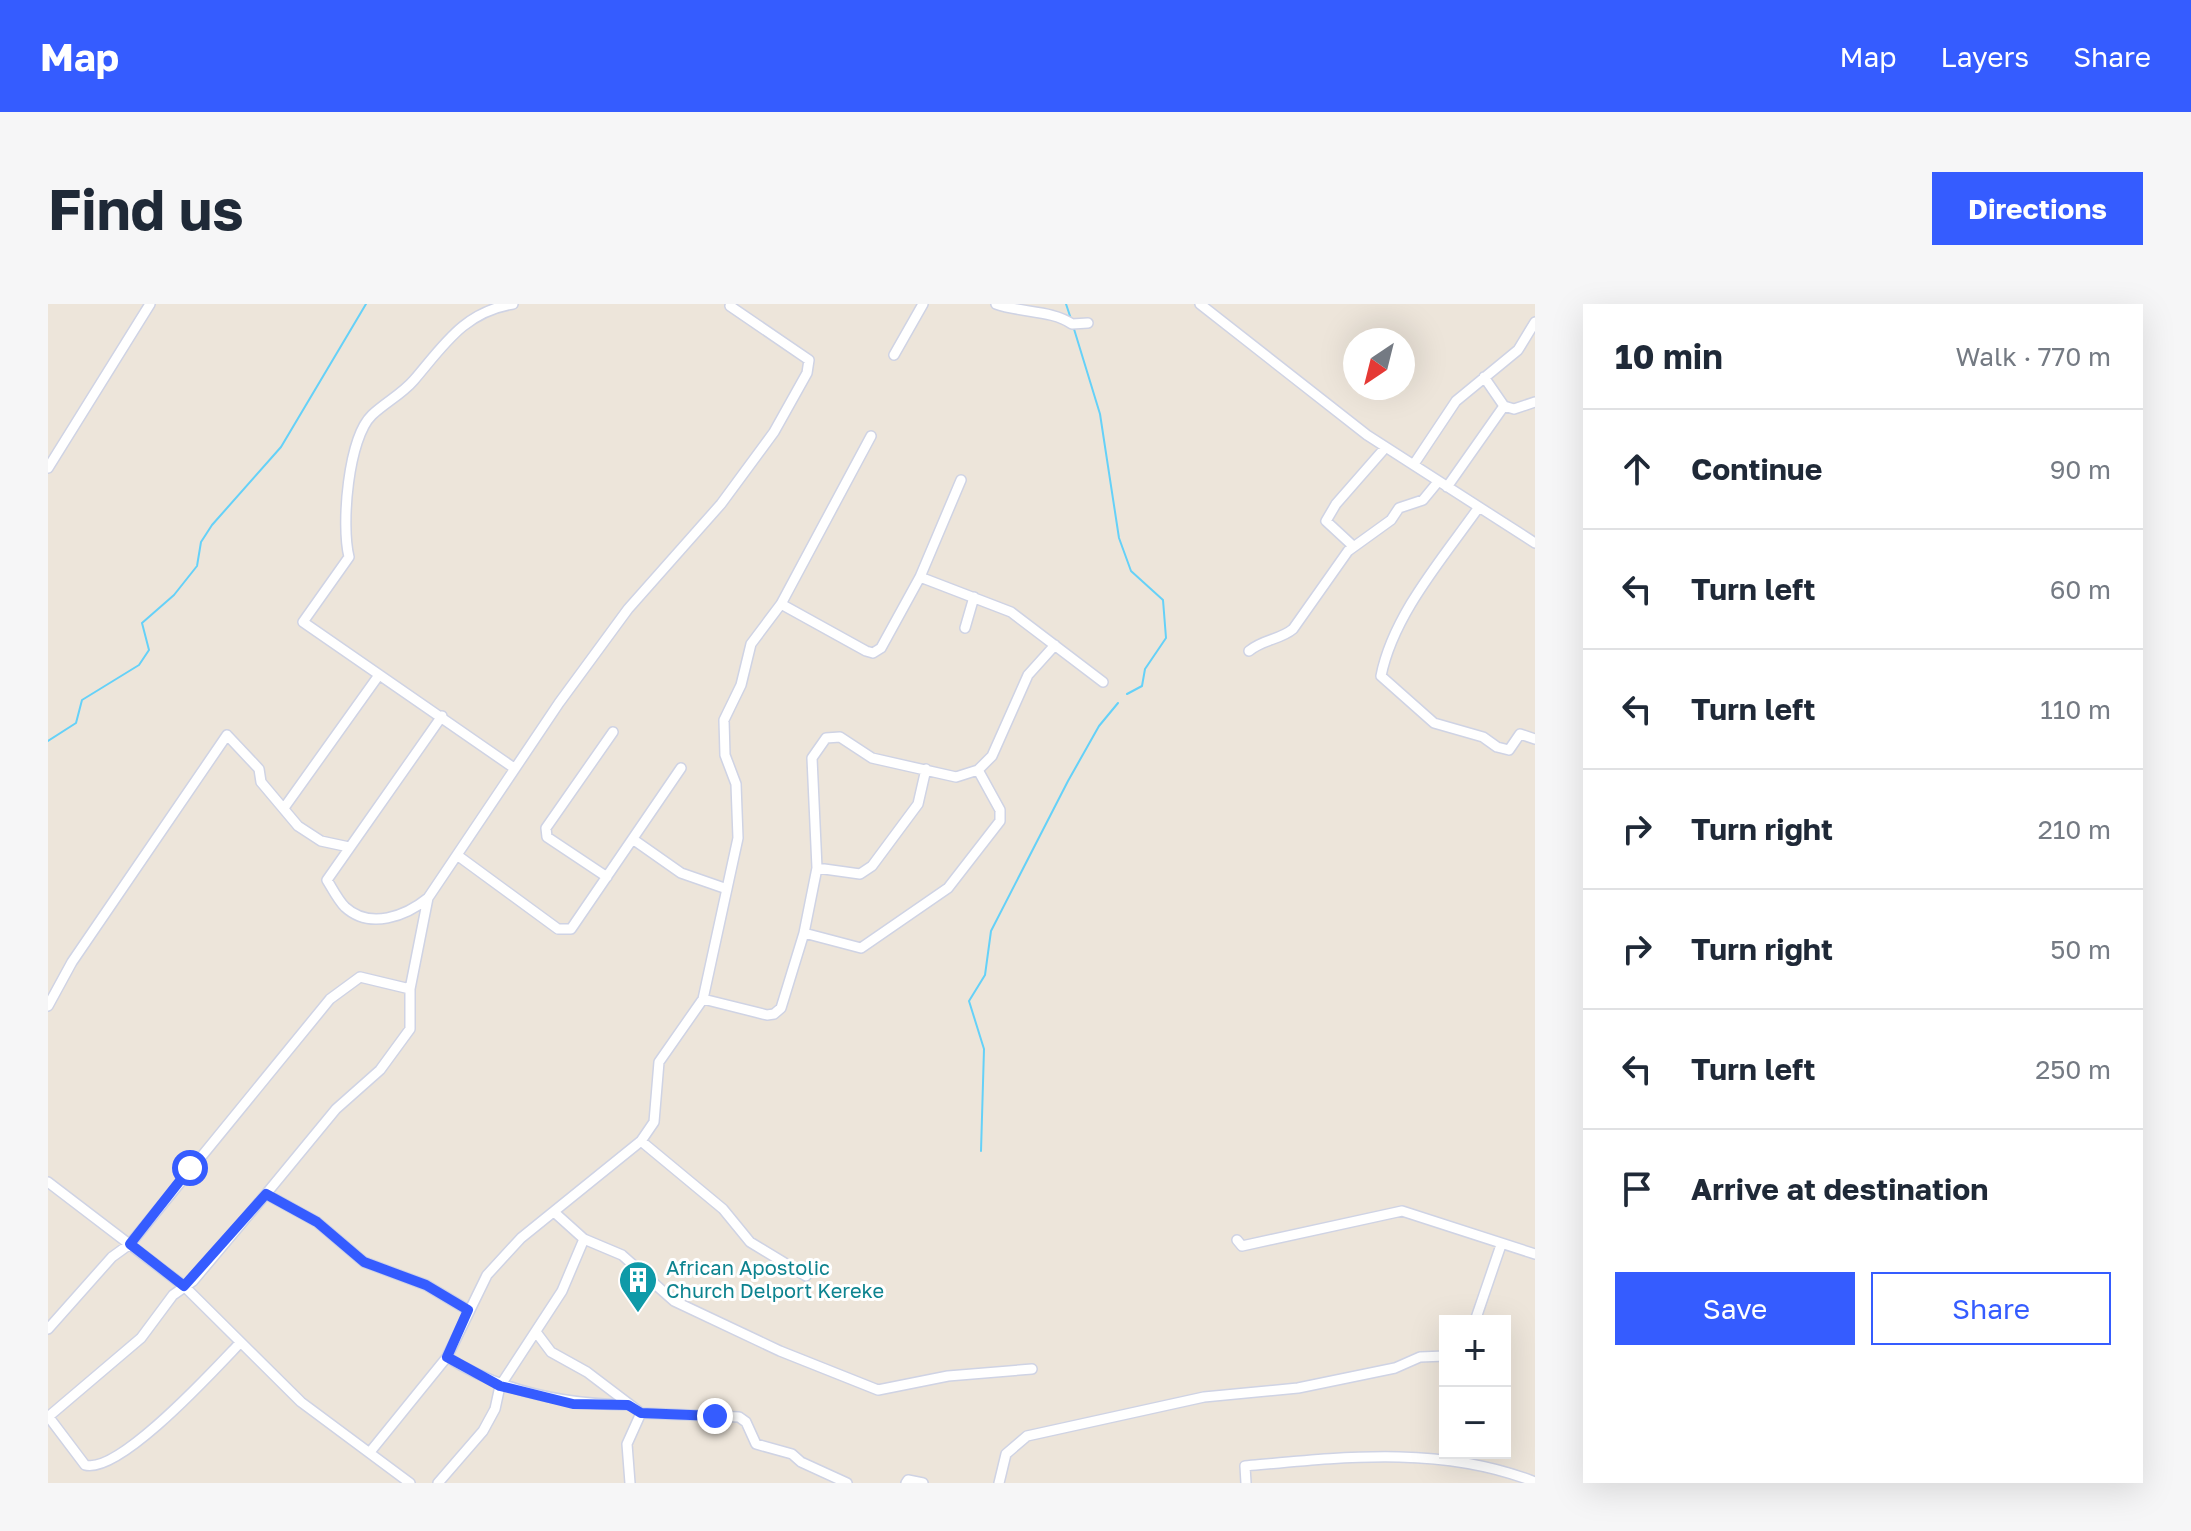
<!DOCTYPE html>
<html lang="en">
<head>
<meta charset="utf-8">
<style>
  :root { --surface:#fff; --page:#f6f6f7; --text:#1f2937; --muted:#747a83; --line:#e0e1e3; --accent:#355cff }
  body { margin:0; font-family:"Golos Text",sans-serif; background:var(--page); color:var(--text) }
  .controls { position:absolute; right:24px; bottom:24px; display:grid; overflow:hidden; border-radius:0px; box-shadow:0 8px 32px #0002 }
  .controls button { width:72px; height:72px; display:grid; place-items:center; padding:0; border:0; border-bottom:2px solid var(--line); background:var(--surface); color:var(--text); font:40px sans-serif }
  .compass { position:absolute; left:1295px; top:24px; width:72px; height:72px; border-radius:50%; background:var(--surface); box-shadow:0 8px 32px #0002; rotate:215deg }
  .stop { position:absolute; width:24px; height:24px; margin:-18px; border:6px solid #355cff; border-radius:50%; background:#fff }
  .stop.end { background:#355cff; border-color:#fff; box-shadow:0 2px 8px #0008 }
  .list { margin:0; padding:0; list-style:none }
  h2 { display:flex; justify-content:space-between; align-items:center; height:104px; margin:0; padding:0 32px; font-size:34px }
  h2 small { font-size:26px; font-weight:400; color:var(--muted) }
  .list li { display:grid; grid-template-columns:52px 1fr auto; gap:24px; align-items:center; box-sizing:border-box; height:120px; padding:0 32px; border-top:2px solid var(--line) }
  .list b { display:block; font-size:30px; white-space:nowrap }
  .list em { font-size:26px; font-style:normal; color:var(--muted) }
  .actions { display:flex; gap:16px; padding:24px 32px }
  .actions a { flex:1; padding:18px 0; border:2px solid var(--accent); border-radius:0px; text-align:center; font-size:28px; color:var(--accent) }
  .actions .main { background:var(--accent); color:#fff }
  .icon { flex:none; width:44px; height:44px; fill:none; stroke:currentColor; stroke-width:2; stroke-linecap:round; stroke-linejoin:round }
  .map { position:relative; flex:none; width:1487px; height:1179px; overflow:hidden; border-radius:0px }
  header { display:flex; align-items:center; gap:48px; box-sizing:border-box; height:112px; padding:0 40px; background:var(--accent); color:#fff }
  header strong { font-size:38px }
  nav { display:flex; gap:44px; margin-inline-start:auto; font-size:28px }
  .intro { display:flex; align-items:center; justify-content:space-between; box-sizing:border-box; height:192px; padding:0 48px }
  h1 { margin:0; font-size:56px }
  .button { padding:20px 36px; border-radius:0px; background:var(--accent); color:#fff; font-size:28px; font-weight:700 }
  main { display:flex; gap:48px; padding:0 48px }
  aside { flex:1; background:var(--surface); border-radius:0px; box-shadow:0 8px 32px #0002 }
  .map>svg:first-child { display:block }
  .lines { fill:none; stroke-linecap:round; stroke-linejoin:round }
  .stream { stroke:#65d1f8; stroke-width:2 }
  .minor-casing { stroke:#cfd3e4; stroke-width:12 }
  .minor { stroke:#fff; stroke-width:9 }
  .route { stroke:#355cff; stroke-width:10 }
  .labels { text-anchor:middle; stroke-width:6; stroke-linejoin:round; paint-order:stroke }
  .culture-label { font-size:20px; fill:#0d838f; stroke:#fff; text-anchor:start }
</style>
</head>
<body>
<header>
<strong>Map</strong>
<nav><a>Map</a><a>Layers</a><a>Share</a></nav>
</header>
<div class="intro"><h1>Find us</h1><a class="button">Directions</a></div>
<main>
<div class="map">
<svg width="1487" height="1179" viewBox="0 0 1487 1179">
  <rect width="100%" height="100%" fill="#ede5da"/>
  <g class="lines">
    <path class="stream" d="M1018,0l5,15
      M1026,25l26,85 19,124 12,33 32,29 3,38 -21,31 -3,17 -15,8
      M0,437l28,-18 6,-23 57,-35 10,-15 -7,-27 32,-28 23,-29 4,-24 11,-17 69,-78 85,-143
      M933,847l3,-102 -15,-48 16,-26 6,-44 77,-150 31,-55 19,-23"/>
    <g class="minor-casing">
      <path id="minor" d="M465,0c-49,8 -69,41 -99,76 -12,14 -28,22 -42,35 -24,23 -31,110 -23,142l-46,65 211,146
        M948,0c25,9 56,6 76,20l16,-1
        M1152,0l167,131 168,108
        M846,51l29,-51
        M1436,73l20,29 10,3 21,-7
        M1366,160l42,-63 62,-51 17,-28
        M0,164l102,-164
        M1399,183l57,-81
        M1431,203c-36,51 -86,108 -98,169l53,47 49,14 14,10 12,3 11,-16 15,5
        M1305,242l-27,-25 10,-17 49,-56
        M872,273l91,35 92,70
        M733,300l85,47 7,2 8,-5 39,-71 41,-97
        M917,324l9,-31
        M1201,347c14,-12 31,-11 44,-22l55,-78 43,-31 8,-12 24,-8 14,-17
        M236,504l95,-133
        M586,536l47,33 46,16
        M409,551l101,74h13l110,-161
        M769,564l43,6 12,-8 46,-62 8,-35
        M559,573l-60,-40 -1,-9 67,-96
        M380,594c-22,18 -58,32 -83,9 -7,-7 -13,-19 -18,-27l115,-164
        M756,629l57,15 87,-60 52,-67v-11l-22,-40
        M655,695l64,16 7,-1 7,-6 23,-75 13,-65 -5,-110 14,-20 14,-1 32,21 84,19 22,-7 14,-14 36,-81 27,-30
        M0,702l24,-44 155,-227 32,34 2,13 37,44 23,15 28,6
        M593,837l82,68 27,33 56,34
        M0,878l136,104 117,116 109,81
        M218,890l70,-85 44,-39 30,-41v-40l18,-91 131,-195 69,-94 93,-105 53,-72 33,-59 2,-13 -79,-54
        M506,908l30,27 38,16 52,46 106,50 98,39 70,-14 84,-7
        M1189,936l5,6 160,-35 133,43
        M1427,1017l26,-76
        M0,1025l64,-72 18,-13 200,-245 30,-22 50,12
        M488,1028l15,20 36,20 54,41 98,4 7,5 10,22 36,10 9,8 46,21
        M399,1053c54,35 118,47 181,48
        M0,1112l37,49c34,10 130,-96 155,-122
        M0,1113l93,-79 32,-43 20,-14 73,-87 51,28 47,40 62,23 42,25
        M322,1148l77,-95 40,-82 34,-37 120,-97 13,-19 5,-60 44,-63 35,-161 -2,-54 -11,-29 -1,-35 17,-35 10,-41 30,-40 90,-168
        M390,1179l45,-52 12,-22 5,-23 62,-95 22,-52
        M582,1179l-3,-39 14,-31
        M858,1179l2,-3 15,3
        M951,1179l7,-29 21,-18 177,-39 94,-9 97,-20 25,-11 25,-1
        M1198,1179l-1,-17c97,-9 197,-21 290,16"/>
    </g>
    <use href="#minor" class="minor"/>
  </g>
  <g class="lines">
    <path class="route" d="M142,864l-60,76 54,42 82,-92 51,28 47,40 62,23 42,25 -21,47 53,29 73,18 55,1 13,8 74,3"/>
  </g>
  <defs>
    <g id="building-pin" transform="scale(2)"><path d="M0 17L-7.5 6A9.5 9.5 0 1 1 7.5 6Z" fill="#0f9aa8" stroke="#fff"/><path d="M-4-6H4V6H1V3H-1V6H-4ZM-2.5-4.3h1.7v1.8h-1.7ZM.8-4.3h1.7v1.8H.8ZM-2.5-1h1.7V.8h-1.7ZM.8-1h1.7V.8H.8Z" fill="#fff"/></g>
  </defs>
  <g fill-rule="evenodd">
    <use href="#building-pin" x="590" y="976"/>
  </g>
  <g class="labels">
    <g class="culture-label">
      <text x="618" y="971">African Apostolic<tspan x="618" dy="23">Church Delport Kereke</tspan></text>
    </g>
  </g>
</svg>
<div class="controls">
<button>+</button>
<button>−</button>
</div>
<svg class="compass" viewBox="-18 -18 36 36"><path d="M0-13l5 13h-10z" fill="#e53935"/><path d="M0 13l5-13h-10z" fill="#747a83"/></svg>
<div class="stop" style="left:142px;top:864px"></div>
<div class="stop end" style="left:667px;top:1112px"></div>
</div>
<aside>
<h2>10 min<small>Walk · 770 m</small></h2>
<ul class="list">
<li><svg class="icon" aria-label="ahead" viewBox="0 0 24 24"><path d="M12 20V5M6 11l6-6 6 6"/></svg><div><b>Continue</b></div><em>90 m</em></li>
<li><svg class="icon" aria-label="left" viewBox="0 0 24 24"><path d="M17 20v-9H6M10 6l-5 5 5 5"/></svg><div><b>Turn left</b></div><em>60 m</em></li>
<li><svg class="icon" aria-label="left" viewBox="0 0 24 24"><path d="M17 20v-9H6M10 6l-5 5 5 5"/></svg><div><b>Turn left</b></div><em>110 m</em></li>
<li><svg class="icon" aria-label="right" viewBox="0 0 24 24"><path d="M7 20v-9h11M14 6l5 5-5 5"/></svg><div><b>Turn right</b></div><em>210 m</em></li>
<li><svg class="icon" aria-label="right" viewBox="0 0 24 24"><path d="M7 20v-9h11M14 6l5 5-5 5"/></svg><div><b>Turn right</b></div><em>50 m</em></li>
<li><svg class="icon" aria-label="left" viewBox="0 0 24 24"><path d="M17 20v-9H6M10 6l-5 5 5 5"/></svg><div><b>Turn left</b></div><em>250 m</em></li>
<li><svg class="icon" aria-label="arrive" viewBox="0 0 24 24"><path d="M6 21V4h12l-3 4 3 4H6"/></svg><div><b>Arrive at destination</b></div></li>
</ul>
<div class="actions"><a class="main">Save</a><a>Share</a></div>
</aside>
</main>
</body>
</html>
